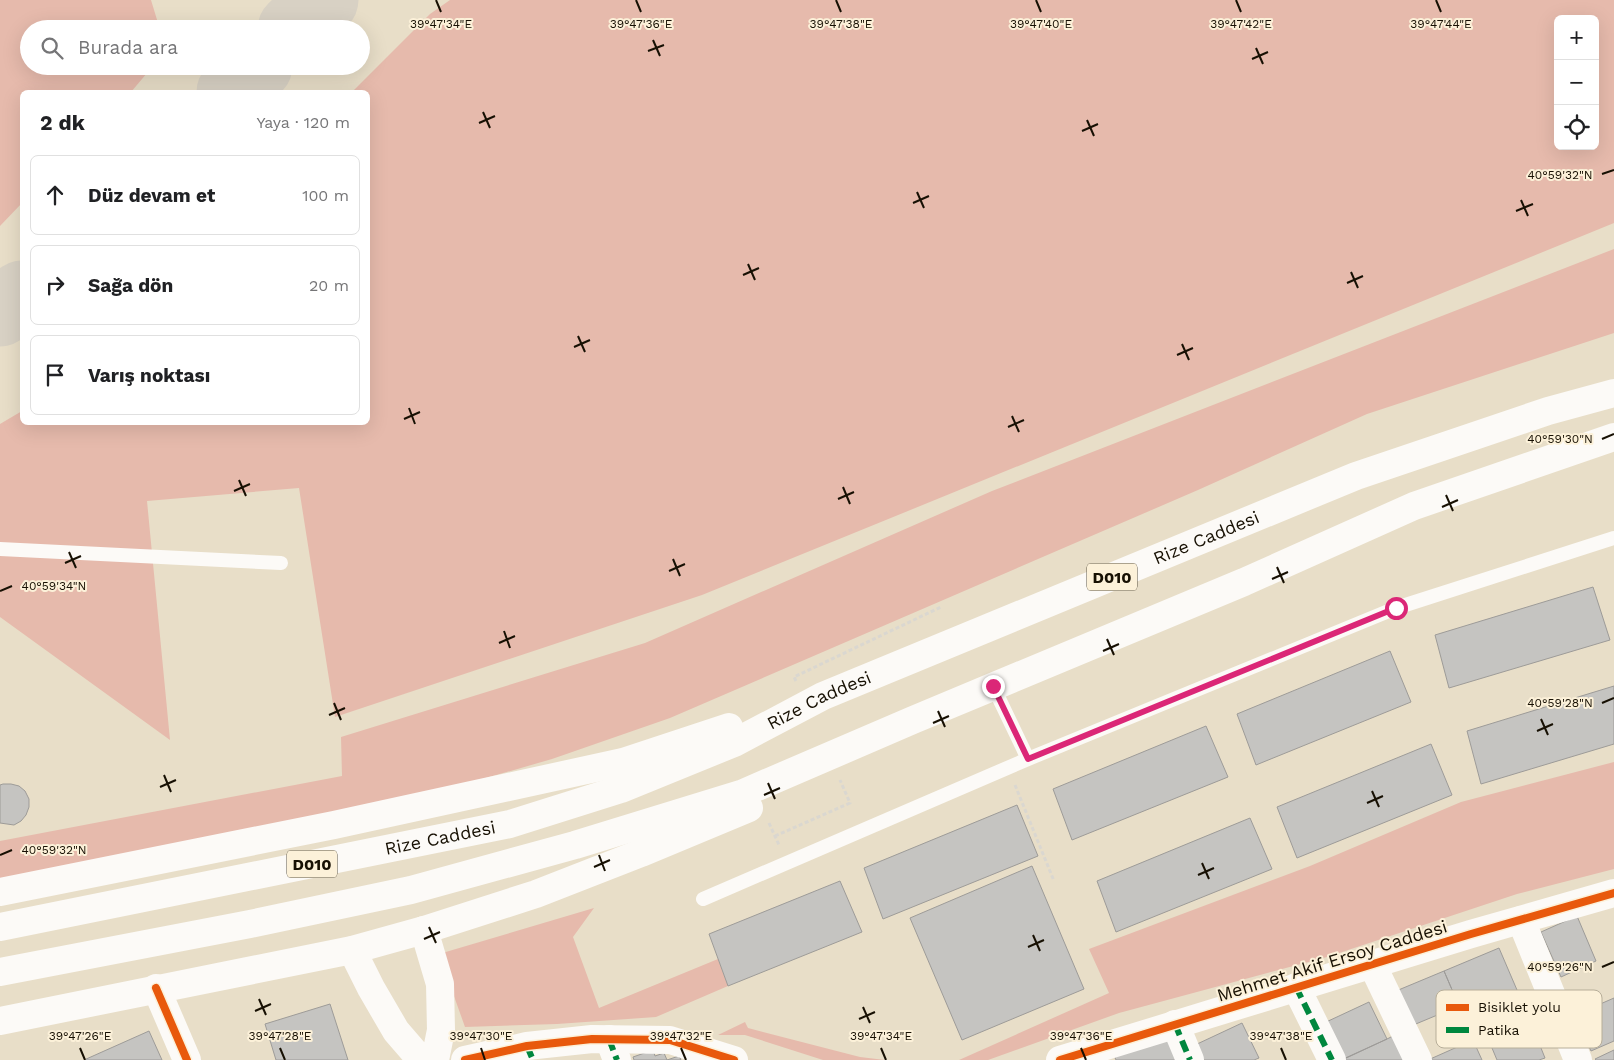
<!DOCTYPE html>
<html lang="tr">
<head>
<meta charset="utf-8">
<style>
  :root { --surface:#fff; --page:#f6f6f6; --text:#202124; --muted:#757577; --line:#e0e0e0 }
  body { margin:0; font-family:"Work Sans",sans-serif; background:var(--page); color:var(--text) }
  .controls { position:absolute; right:15px; top:15px; display:grid; overflow:hidden; border-radius:8px; box-shadow:0 5px 20px #0002 }
  .controls button { width:45px; height:45px; display:grid; place-items:center; padding:0; border:0; border-bottom:1px solid var(--line); background:var(--surface); color:var(--text); font:25px sans-serif }
  .stop { position:absolute; width:15px; height:15px; margin:-11px; border:4px solid #db2777; border-radius:50%; background:#fff }
  .stop.end { background:#db2777; border-color:#fff; box-shadow:0 1px 5px #0008 }
  .list { margin:0; padding:0; list-style:none }
  h2 { display:flex; justify-content:space-between; align-items:center; height:65px; margin:0; padding:0 20px; font-size:21px }
  h2 small { font-size:16px; font-weight:400; color:var(--muted) }
  .list li { display:grid; grid-template-columns:32px 1fr auto; gap:15px; align-items:center; box-sizing:border-box; height:80px; margin:0 10px 10px; padding:0 10px; border:1px solid var(--line); border-radius:8px }
  .list b { display:block; font-size:19px; white-space:nowrap }
  .list em { font-size:16px; font-style:normal; color:var(--muted) }
  .icon { flex:none; width:28px; height:28px; fill:none; stroke:currentColor; stroke-width:2; stroke-linecap:round; stroke-linejoin:round }
  .map { position:relative; flex:none; width:1614px; height:1060px; overflow:hidden }
  .search { position:absolute; background:var(--surface); box-shadow:0 5px 20px #0002; left:20px; top:20px; width:350px; height:55px; display:flex; align-items:center; gap:12px; box-sizing:border-box; padding:0 18px; border-radius:28px; color:var(--muted); font-size:19px }
  .panel { position:absolute; background:var(--surface); box-shadow:0 5px 20px #0002; left:20px; top:90px; width:350px; height:335px; border-radius:8px }
  .map>svg:first-child { display:block }
  .green { fill:#e6baac; fill-rule:evenodd }
  .lines { fill:none; stroke-linecap:round; stroke-linejoin:round }
  .taxiway { stroke:#d8d1c4; stroke-width:71 }
  .building { fill:#c5c4c1; stroke:#9d9b98 }
  .path { stroke:#dad7d0; stroke-width:3; stroke-dasharray:4 2.5; stroke-linecap:butt }
  .service { stroke:#fcfaf7; stroke-width:14 }
  .minor { stroke:#fcfaf7; stroke-width:28 }
  .tertiary { stroke:#fcfaf7; stroke-width:28 }
  .trunk { stroke:#fcfaf7; stroke-width:28 }
  .quiet { stroke:#00873e; stroke-width:6; stroke-dasharray:12 6; stroke-linecap:butt }
  .cycleway-casing { stroke:#fcf1d9; stroke-width:11 }
  .cycleway { stroke:#e8590c; stroke-width:8 }
  .route { stroke:#db2777; stroke-width:6 }
  .ticks { fill:none; stroke:#171003; stroke-width:2 }
  .labels { text-anchor:middle; stroke-width:4; stroke-linejoin:round; paint-order:stroke }
  .shield { fill:#fcf1d9; stroke:#5c5443; stroke-width:1 }
  .shield-label { font-size:16px; font-weight:bold; fill:#171003 }
  .street-label { font-size:18px; fill:#171003; stroke:#fcf1d9 }
  .key { fill:#fcf1d9; stroke:#b7ae99; stroke-width:1 }
  .key-label { font-size:14px; fill:#171003 }
  .ticks-label { font-size:12px; text-anchor:middle; fill:#171003; stroke:#fcf1d9; stroke-width:4; stroke-linejoin:round; paint-order:stroke }
</style>
</head>
<body>
<div class="map">
<svg width="1614" height="1060" viewBox="0 0 1614 1060">
  <rect width="100%" height="100%" fill="#e8dec8"/>
  <path class="green" d="M0,0h151l7,23 -1,6h-128v37h124l-22,26h-109v111l-22,23z
    M450,0h1164v223l-912,372 -367,122 -36,-229 -152,13 23,239 -170,-123v-193l22,-13v11h346v-330h-16l78,-78zM1558,19h37v127h-37z
    M1614,249v84l-247,81 -169,76 -528,228 -118,41 -191,55 -361,65v-38l342,-65 -1,-39 304,-94 347,-152z
    M1614,762v107l-97,25 -190,63 -208,56 -131,47h-29l150,-67 -20,-44 221,-83 151,-64z
    M594,908l-21,29 26,71 119,-49 10,27 -72,31 -99,7 -92,3 -26,-73z
    M745,1022l3,6 112,29 25,3h-62l-78,-25h-27z"/>
  <g class="lines">
    <path class="taxiway" d="M293,29l30,-29
      M232,92l25,-26
      M0,311l22,-15"/>
  </g>
  <path class="building" d="M1593,587l17,53 -161,48 -14,-53z
    M1390,651l21,51 -155,63 -19,-51z
    M1614,686v58l-133,40 -14,-53z
    M1206,726l22,51 -156,63 -19,-51z
    M1431,744l21,51 -155,63 -20,-51z
    M3,784h8l8,2 6,5 4,8v8l-3,8 -5,6 -7,4 -14,-2v-38z
    M1017,805l21,51 -155,63 -19,-51z
    M1250,818l22,51 -156,63 -19,-51z
    M1032,866l52,123 -122,51 -52,-122z
    M840,881l22,51 -134,54 -19,-52z
    M1577,916l19,45 -35,16 -20,-45z
    M1499,948l30,70 -42,18 -15,-36 -13,6 -15,-35z
    M1444,971l15,35 -48,20 -15,-35z
    M1614,998v43l-23,10 -16,-36z
    M1369,1002l18,37 -45,21 -18,-37z
    M330,1004l18,56h-72l-11,-36z
    M1529,1018l16,40 -6,2h-42l-10,-24z
    M1242,1023l17,35 -5,2h-52l-7,-15z
    M149,1031l13,29h-78z
    M1173,1035l10,25h-67l-3,-7z
    M1393,1036l12,24h-64l46,-21z
    M1473,1040l9,20h-54z
    M653,1050l2,6 9,-3 3,7h-33l-1,-3z
    M1614,1050v10h-18l-1,-1z
    M679,1056l2,4h-14z"/>
  <g class="lines">
    <path class="path" d="M796,681l-2,-4 147,-70
      M1015,785l39,96
      M769,823l10,22
      M775,836l75,-33 -10,-23"/>
    <path class="service" d="M0,549l281,14
      M993,686l35,73
      M703,899l325,-140 368,-151 218,-70"/>
    <path class="minor" d="M1521,920l57,140
      M1372,964l46,96
      M1296,987l36,73
      M156,988l31,72
      M1175,1024l15,36
      M609,1039l8,21"/>
    <path class="tertiary" d="M424,930l16,54 1,46 -6,30
      M352,950l19,38 25,43 25,29
      M465,1060l62,-14 65,-7 78,1 64,20
      M1060,1060l411,-126 143,-41"/>
    <g class="trunk">
      <path d="M0,892l334,-67 289,-63 106,-35"/>
      <path id="s1" d="M0,927l510,-103 111,-35 113,-46 89,-47 533,-220 192,-65 66,-18"/>
      <path d="M0,972l250,-48 161,-34 164,-45 166,-51 172,-74 331,-138 170,-76 200,-69"/>
      <path d="M0,1021l352,-71 72,-20 112,-36 105,-41 108,-45"/>
    </g>
    <path class="quiet" d="M1296,987l36,73
      M1175,1024l15,36
      M609,1039l8,21
      M527,1046l6,14"/>
    <g class="cycleway-casing">
      <path id="cycleway" d="M156,988l31,72
        M465,1060l62,-14 65,-7 78,1 64,20
        M1060,1060l411,-126 143,-41"/>
    </g>
    <use href="#cycleway" class="cycleway"/>
  </g>
  <g class="lines">
    <path class="route" d="M993,686l35,73 368,-151"/>
  </g>
  <path class="ticks" d="M436,0l5,12M636,0l5,12M836,0l5,12M1036,0l5,12M1236,0l5,12M1436,0l5,12M653,40l7,16M1256,48l7,16M648,51l16,-6M1252,59l16,-7M483,112l7,16M1087,120l7,16M479,123l16,-7M1082,131l16,-7M1602,174l12,-4M917,192l7,16M1521,200l7,16M913,203l16,-7M1516,211l17,-7M748,264l7,16M1351,272l7,16M743,275l16,-7M1347,283l16,-7M578,336l7,16M1182,344l7,16M574,347l16,-7M1177,355l16,-7M409,408l6,16M1012,416l7,16M404,419l16,-7M1008,427l16,-7M1602,439l12,-5M239,480l7,16M843,487l7,17M234,491l16,-7M1446,495l7,16M838,499l16,-7M1442,507l16,-7M69,552l7,16M673,559l7,17M65,563l16,-7M1277,567l7,16M669,571l16,-7M1272,579l16,-7M0,591l12,-5M504,631l6,17M1107,639l7,16M499,643l16,-7M1103,651l16,-7M334,703l7,17M1602,703l12,-5M938,711l7,16M329,715l16,-7M1541,719l7,16M933,723l16,-7M1537,731l16,-7M164,775l7,17M768,783l7,16M160,787l16,-7M1372,791l7,16M764,795l16,-7M1367,803l16,-7M0,855l12,-5M599,855l6,16M1202,863l7,16M594,867l16,-7M1198,875l16,-7M429,927l7,16M1033,935l7,16M424,939l16,-7M1028,947l16,-7M1602,967l12,-5M259,999l7,16M863,1007l7,16M255,1011l16,-7M859,1019l16,-7M80,1048l5,12M280,1048l5,12M481,1048l4,12M681,1048l5,12M881,1048l5,12M1081,1048l5,12M1281,1048l5,12"/>
  <g class="labels">
    <g class="shield">
      <rect x="1087" y="563.5" width="50" height="27" rx="4"/>
      <rect x="287" y="850.5" width="50" height="27" rx="4"/>
    </g>
    <g class="shield-label">
      <text x="1112" y="583">D010</text>
      <text x="312" y="870">D010</text>
    </g>
    <g class="street-label">
      <text dy="6" stroke="none"><textPath href="#s1" startOffset="1274">Rize Caddesi</textPath></text>
      <text dy="6" stroke="none"><textPath href="#s1" startOffset="854">Rize Caddesi</textPath></text>
      <text dy="6" stroke="none"><textPath href="#s1" startOffset="449">Rize Caddesi</textPath></text>
      <text transform="translate(1332 961) rotate(-17)" y="6">Mehmet Akif Ersoy Caddesi</text>
    </g>
  </g>
  <rect x="1436" y="990" width="166" height="58" rx="8" class="key"/>
  <rect x="1446" y="1004" width="23" height="7" fill="#e8590c"/>
  <rect x="1446" y="1027" width="23" height="6" fill="#00873e"/>
  <g class="key-label">
    <text x="1478" y="1012">Bisiklet yolu</text>
    <text x="1478" y="1035">Patika</text>
  </g>
  <g class="ticks-label">
    <text x="441" y="28">39°47'34"E</text>
    <text x="641" y="28">39°47'36"E</text>
    <text x="841" y="28">39°47'38"E</text>
    <text x="1041" y="28">39°47'40"E</text>
    <text x="1241" y="28">39°47'42"E</text>
    <text x="1441" y="28">39°47'44"E</text>
    <text x="1560" y="179">40°59'32"N</text>
    <text x="1560" y="443">40°59'30"N</text>
    <text x="54" y="590">40°59'34"N</text>
    <text x="1560" y="707">40°59'28"N</text>
    <text x="54" y="854">40°59'32"N</text>
    <text x="1560" y="971">40°59'26"N</text>
    <text x="80" y="1040">39°47'26"E</text>
    <text x="280" y="1040">39°47'28"E</text>
    <text x="481" y="1040">39°47'30"E</text>
    <text x="681" y="1040">39°47'32"E</text>
    <text x="881" y="1040">39°47'34"E</text>
    <text x="1081" y="1040">39°47'36"E</text>
    <text x="1281" y="1040">39°47'38"E</text>
  </g>
</svg>
<div class="controls">
<button>+</button>
<button>−</button>
<button><svg class="icon" aria-label="locate" viewBox="0 0 24 24"><circle cx="12" cy="12" r="6"/><path d="M12 2v4M12 18v4M2 12h4M18 12h4"/></svg></button>
</div>
<div class="stop" style="left:1396px;top:608px"></div>
<div class="stop end" style="left:993px;top:686px"></div>
<div class="search"><svg class="icon" aria-label="search" viewBox="0 0 24 24"><circle cx="10" cy="10" r="6"/><path d="M15 15l6 6"/></svg>Burada ara</div>
<section class="panel">
<h2>2 dk<small>Yaya · 120 m</small></h2>
<ul class="list">
<li><svg class="icon" aria-label="ahead" viewBox="0 0 24 24"><path d="M12 20V5M6 11l6-6 6 6"/></svg><div><b>Düz devam et</b></div><em>100 m</em></li>
<li><svg class="icon" aria-label="right" viewBox="0 0 24 24"><path d="M7 20v-9h11M14 6l5 5-5 5"/></svg><div><b>Sağa dön</b></div><em>20 m</em></li>
<li><svg class="icon" aria-label="arrive" viewBox="0 0 24 24"><path d="M6 21V4h12l-3 4 3 4H6"/></svg><div><b>Varış noktası</b></div></li>
</ul>
</section>
</div>
</body>
</html>
